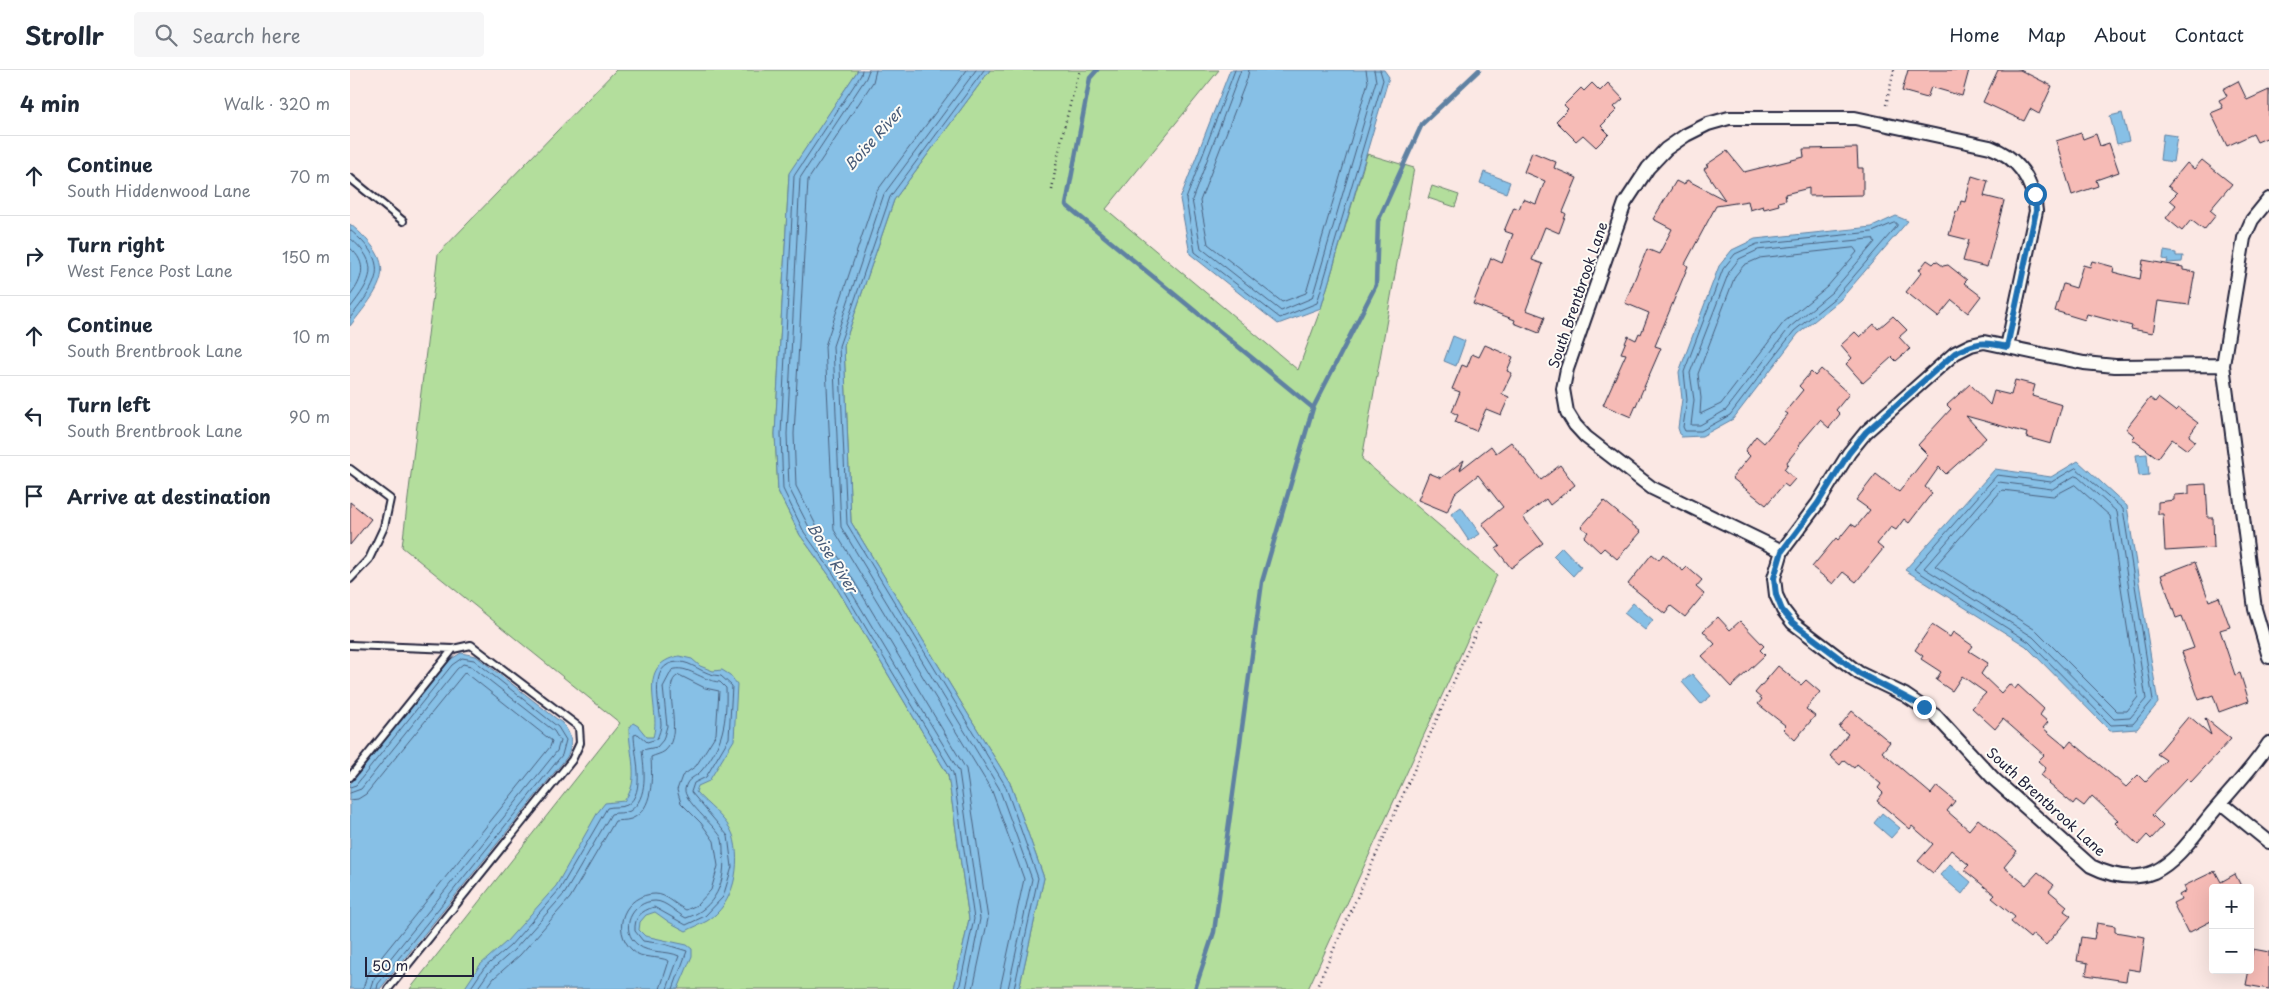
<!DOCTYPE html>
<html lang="en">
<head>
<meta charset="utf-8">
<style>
  :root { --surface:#fff; --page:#f6f6f7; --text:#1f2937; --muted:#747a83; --line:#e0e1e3 }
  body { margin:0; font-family:"Playpen Sans",sans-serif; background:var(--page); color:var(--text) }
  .controls { position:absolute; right:15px; bottom:15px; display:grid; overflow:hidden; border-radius:5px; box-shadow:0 5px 20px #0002 }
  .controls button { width:45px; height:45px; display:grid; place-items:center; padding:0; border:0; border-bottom:1px solid var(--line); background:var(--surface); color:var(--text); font:25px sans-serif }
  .scale { position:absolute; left:15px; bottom:12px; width:109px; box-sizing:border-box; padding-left:5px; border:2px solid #22223b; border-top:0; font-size:14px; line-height:18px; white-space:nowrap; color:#22223b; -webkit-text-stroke:4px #fdfcf7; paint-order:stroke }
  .stop { position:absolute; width:15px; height:15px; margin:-11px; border:4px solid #1f6fb2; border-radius:50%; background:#fff }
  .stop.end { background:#1f6fb2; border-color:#fff; box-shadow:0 1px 5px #0008 }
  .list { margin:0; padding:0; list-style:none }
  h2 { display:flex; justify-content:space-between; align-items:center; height:65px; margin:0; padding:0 20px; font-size:21px }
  h2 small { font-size:16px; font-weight:400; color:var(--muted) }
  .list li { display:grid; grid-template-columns:32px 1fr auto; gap:15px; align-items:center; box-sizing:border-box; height:80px; padding:0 20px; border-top:1px solid var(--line) }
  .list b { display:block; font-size:19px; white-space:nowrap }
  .list p { margin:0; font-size:16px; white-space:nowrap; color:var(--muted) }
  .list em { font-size:16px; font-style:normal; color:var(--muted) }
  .icon { flex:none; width:28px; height:28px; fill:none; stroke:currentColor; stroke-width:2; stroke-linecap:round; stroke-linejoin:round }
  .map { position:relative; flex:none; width:1919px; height:919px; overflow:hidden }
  header { display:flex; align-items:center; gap:30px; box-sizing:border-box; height:70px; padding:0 25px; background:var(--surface); border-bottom:1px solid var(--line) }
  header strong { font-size:24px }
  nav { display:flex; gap:28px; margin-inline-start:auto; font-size:18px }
  .search { width:350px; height:45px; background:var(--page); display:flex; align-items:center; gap:12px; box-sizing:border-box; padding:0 18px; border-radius:5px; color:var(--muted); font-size:19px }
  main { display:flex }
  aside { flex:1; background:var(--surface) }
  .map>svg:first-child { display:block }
  .green { fill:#b3de9c; stroke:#6a806c }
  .water { fill:#87c0e6; stroke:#5f81a2 }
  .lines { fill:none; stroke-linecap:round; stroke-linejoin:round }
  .shore { stroke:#4a617f; stroke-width:1 }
  .stream { stroke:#5f81a2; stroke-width:4.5 }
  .building { fill:#f6bbb6; stroke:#22223b }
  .lane-casing { stroke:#22223b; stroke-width:10 }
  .street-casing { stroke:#22223b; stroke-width:16 }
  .path { stroke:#22223b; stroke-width:2.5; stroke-dasharray:1 4; stroke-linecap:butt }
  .lane { stroke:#fdfcf7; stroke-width:6 }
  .street { stroke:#fdfcf7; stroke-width:12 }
  .route { stroke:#1f6fb2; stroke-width:6 }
  .labels { text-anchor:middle; stroke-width:4; stroke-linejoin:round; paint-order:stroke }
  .street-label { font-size:14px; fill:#22223b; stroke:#fdfcf7 }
  .water-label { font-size:15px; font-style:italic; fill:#455977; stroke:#fdfcf7 }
</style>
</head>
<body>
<header>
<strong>Strollr</strong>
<div class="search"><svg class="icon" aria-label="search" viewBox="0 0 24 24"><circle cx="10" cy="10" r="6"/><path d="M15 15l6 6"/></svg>Search here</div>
<nav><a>Home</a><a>Map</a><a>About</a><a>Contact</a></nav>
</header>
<main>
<aside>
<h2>4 min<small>Walk · 320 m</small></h2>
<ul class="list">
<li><svg class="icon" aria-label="ahead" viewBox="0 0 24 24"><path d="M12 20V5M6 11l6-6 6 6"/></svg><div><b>Continue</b><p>South Hiddenwood Lane</p></div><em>70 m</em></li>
<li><svg class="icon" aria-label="right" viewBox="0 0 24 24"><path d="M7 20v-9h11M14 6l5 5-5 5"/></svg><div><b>Turn right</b><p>West Fence Post Lane</p></div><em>150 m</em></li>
<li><svg class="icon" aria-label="ahead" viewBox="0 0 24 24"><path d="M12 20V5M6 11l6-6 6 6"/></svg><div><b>Continue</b><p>South Brentbrook Lane</p></div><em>10 m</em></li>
<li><svg class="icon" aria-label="left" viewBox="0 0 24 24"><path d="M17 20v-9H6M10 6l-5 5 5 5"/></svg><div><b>Turn left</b><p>South Brentbrook Lane</p></div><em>90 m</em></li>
<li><svg class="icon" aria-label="arrive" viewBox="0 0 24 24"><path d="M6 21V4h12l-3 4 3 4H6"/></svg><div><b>Arrive at destination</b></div></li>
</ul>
</aside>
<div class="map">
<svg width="1919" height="919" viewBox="0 0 1919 919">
  <rect width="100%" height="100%" fill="#fbe8e4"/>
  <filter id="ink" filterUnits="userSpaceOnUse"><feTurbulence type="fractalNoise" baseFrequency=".02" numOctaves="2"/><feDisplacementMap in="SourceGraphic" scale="10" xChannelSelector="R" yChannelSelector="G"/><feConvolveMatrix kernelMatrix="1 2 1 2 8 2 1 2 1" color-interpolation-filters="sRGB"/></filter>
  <g filter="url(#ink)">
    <path class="green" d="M266,0h242l-69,104 -14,260 3,57 22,44 29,40 119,200 21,144 -15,70h-544l210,-266 -218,-176 36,-293z
      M640,0h229l-113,139 192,161 23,-62 46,-154 47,14 -52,291 135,116 -189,414h-289l25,-111 -34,-95 -159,-261 -7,-177 50,-145z
      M1082,116l27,9 -4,12 -27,-9z"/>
    <path class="water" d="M508,0h132l-96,130 -50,145 7,177 159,261 34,95 -25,111h-65l15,-70 -21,-144 -119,-200 -29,-40 -22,-44 -3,-57 14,-261z
      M880,0h154l5,7 -68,231 -43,16 -88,-70 -10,-55z
      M1772,43l7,28 -12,3 -7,-28z
      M1813,64l14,2 -4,26 -13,-2z
      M1134,102l26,10 -4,11 -26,-10z
      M1546,146l12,5 -68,79 -42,34 -65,85 -31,17 -21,1 -3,-9 4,-29 -3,-27 40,-106 13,-16 23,-11 117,-12z
      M0,154c49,41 35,58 0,102z
      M1814,181l12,2v3h7l-1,6 -15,1 1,-3 -5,-1z
      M1103,266l12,5 -9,25 -12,-5z
      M1797,384l2,21 -10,1 -3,-21z
      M1728,391l49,45 31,197 -21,26 -27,2 -84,-85 -121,-76 90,-101 56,8z
      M1111,437l19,27 -11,7 -18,-27z
      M1212,477l19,20 -8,9 -20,-20z
      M1283,533l20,17 -8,10 -21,-17z
      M111,583l15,3 86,67c10,12 11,20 5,34l-187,232h-30v-205l98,-123z
      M329,586l13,3 8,7 13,5 9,-1 8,5 7,9 -3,56 -25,41 -11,5 -2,6c10,12 32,27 37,43 9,29 1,70 -26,86 -7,4 -14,6 -21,10l-17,-9 -14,-10 -9,3 -6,7 -1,8 6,6 42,9 5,4v7l-14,33h-214l16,-24 26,-23 50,-56 42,-74 7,-9 19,-2c17,-20 5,-48 5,-72l4,-6 5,3 9,11h6c9,-29 -19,-72 26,-81z
      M1342,604l19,22 -10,8 -19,-22z
      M1532,743l18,15 -9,10 -17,-15z
      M1600,794l21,18 -9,12 -22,-19z"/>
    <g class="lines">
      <path class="shore" d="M512,0l-1,5 -67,101 -13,258 2,55 21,43 29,41 120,200 21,146 -15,70
        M519,0l-3,8 -66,100 -13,256 2,54 21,41 28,41 121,201 21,148 -14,70
        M526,0l-3,12 -65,98 -14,254 2,52 20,39 29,41 121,203 22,150 -15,70
        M617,0l-90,121 -52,155 9,184 158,261 32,88 -24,110
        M626,0l-92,124 -51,152 8,181 158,261 33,91 -24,110
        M634,0l-94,127 -51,149 8,178 158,261 33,93 -24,111
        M885,0l-49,129 9,53 85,66 37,-15 66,-223 -3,-10
        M891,0l-49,130 9,48 80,63 31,-13 64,-217 -2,-11
        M899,0l-2,9 -47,122 8,43 74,58 24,-9 62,-211 -2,-12
        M1544,153h3v3l-61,71 -42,34 -64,84 -29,16h-16l-2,-4 4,-27 -3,-28 39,-103 12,-15 22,-10 115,-12z
        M0,160c41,34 29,51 0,88
        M0,168c31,26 22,42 0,70
        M1523,169l2,3 -43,50 -42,35 -64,83 -26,15h-9l3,-25 -4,-27 39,-101 10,-13 19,-9z
        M0,178c18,15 13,31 0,48
        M1504,178l3,4 -30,35 -43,35 -63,82 -21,10 1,-16 -3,-24 37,-98 9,-11 16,-7z
        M1726,398l47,41 30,191 -20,24 -22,1 -82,-83 -115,-73 83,-94 54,7z
        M1725,406l3,1 39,35 29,187 -16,19 -16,1 -81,-82 -109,-69 75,-86 53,7z
        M1725,415l35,31 28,181 -11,14h-10l-80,-80 -102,-65 67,-76 51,6z
        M0,717l6,-2 96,-120 10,-7 12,2 84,67 8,13 -4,15 -184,229 -1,5
        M0,723l11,-4 96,-120 6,-5 8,2 83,65 6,10 -3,10 -184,229 -3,9
        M0,730l8,-1 8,-5 99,-122 87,69 -2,6 -183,228 -4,14
        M120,919l14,-21 26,-22 50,-57 47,-81c6,-2 15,0 20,-3 20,-12 7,-52 7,-70l4,-1 9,8 10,-3c2,-5 4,-10 4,-15 -1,-18 -14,-61 17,-62 14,-1 24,13 43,14l11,10 -3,52 -23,39 -12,6 -3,9 37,44 4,31 -9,30 -18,19 -19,9 -32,-18c-13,4 -20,10 -19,24l8,10 21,3 23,7 -14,38
        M127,919l11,-16 26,-23 51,-57 46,-79c6,-2 13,0 19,-3 19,-13 14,-43 12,-61l15,-3 6,-7 4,-14 -4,-39 9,-17c15,-6 29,11 48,12l6,6c1,33 -3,57 -24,82 -6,8 -15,7 -17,19 -2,11 29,36 36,48 2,4 2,10 2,15 4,29 -8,57 -37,66 -10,-5 -20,-17 -31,-17 -23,0 -37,29 -17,44 11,9 29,5 41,11l-12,33
        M136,919l8,-11 26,-23 50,-57 45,-77c5,-1 10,0 16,-2 23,-9 21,-42 20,-62 4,-2 10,-3 14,-6 21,-19 -6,-69 14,-76l26,13 14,3 -3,43 -20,32 -14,10 -5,14 4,13 20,20 13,18 4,25 -7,24 -14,15 -11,5c-11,-5 -19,-16 -31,-16 -30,0 -45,35 -23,56 10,10 25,5 37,11l-9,28"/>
      <path class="stream" d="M747,0l-7,8 -24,127 247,203
        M845,919l19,-57 48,-350 51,-174 63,-123 2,-64 44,-97 57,-54"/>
    </g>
    <path class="building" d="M1558,0h61l-7,26 -31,-9 -4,11 -25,-7z
      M1648,0h22l32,16 -13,28 -9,-5 -6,12 -41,-19z
      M1888,11l9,19 22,-10v47l-12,5 -4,-8 -26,12 -16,-33 12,-5 -4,-8 8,-4 -4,-7z
      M1242,13l8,8 8,-8 15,16 -9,8 3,3 -16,16 8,8 -13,13 -13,-12 -7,6 -20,-20 12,-12 -4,-4 17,-17 3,3z
      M1731,63l2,6 13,-5 4,12 9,-3 10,29 -23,8 2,6 -26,9 -16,-54z
      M1507,78l1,20h5v27l-54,1v-8l-24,6 1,6 -8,2 1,3 -15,4 -1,-3 -13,4 -2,-9 -32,5 -31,58 3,2 -33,80 6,2 -30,69 -28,-12 23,-51 -5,-1 7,-17 8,4 3,-7 2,1 8,-21 -24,-10 22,-54 12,5 13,-25 -19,-10 23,-38 8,4 3,-5 38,20 -21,-31 4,-3 -2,-1 21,-14 17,21 60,-15 -1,-8z
      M1182,82l24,10 -2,6 23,10 -14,34 3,2 -7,19 -14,-6 -13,33 11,4 -17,46 19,7 -6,16 -25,-10 1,-3 -42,-16 18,-46 11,5 11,-29 -9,-3 10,-24 5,2 4,-10 13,5 9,-23 -21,-9z
      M1852,90l30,24 -22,26 6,5 -12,15 -13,-10 -9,11 -16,-13 10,-13 -6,-5 7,-7 -9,-7 19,-23 7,6z
      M1622,106l16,5 -4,15 20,5 -17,66 -24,-6 6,-21 -20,-5 7,-24 2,1 3,-11 4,1z
      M1577,190l6,4 3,-3 7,5 5,-1 19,15 -3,3 17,13 -13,17 -16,-13 -14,17 -32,-25 16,-20 -3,-2z
      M1793,190l40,7v3l12,2 -6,33 -31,-4 -5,32 -22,-4 1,-3 -45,-12 -2,6 -30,-9 8,-27 13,4 7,-23 7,2 2,-6 22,6 -1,5 27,7z
      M1543,246l14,14 -8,7 11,12 -14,12 -4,-4 -29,26 -17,-19 6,-6 -11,-13 14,-13 5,5 14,-13 4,5z
      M1135,275l28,12 -6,14 5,2 -10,21 7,3 -8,18 -15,-6 -10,22 -21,-9 3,-7 -6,-3 8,-20 -8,-3 10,-24 5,2 5,-13 7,3z
      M1471,299l28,25 -13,16 4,4 -11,14 -9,-8 -22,26 1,1 -12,15 1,2 -4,5 11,10 -7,8 -4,-3 -18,21 -34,-27 18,-22 -5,-5 11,-15 8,7 24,-29 -3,-2 18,-22 -4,-4 12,-14 4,4z
      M1665,310l20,5 -3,11 30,9 -11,39 -25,-7 1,-4 -61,-17 20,22 -40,36 -7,-7 -14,20 7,6 -23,30 -5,-4 -8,11 -5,-3 -14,17 6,5 -27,33 -13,-10 -10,12 -21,-17 24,-29 2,2 13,-16 5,3 14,-17 -14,-10 20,-26 23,18 29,-37 -10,-10 33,-36 -4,-4 23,-21 20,21 4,-14 17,4z
      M1800,328l5,4 3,-4 17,13 3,-3 20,15 -9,13 6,5 -8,9 -15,-11 -14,19 -26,-19 3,-3 -9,-7z
      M1161,372l30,38 19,-15 15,20 -25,20 -4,-6 -23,18 20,26 -32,25 -15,-19 4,-3 -18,-22 21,-17 -25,-32 -23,18 -8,19 -29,-12 11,-27 12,5 23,-18 -4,10 31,-24 5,7z
      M1856,414l2,34h5l1,30 -49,3 -2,-37h-5v-12l16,-2v-5l15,-1v-9z
      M1254,431l37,31 -24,27 -13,-11 -4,4 -16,-15 4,-5 -7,-5z
      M0,432l21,17 -21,26z
      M1302,484l7,6 4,-6 20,17 4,-4 15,13 -6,7 8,7 -19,23 -14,-11 -6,8 -37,-30z
      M1845,492l14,39 10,-4 11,30 -10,3 15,45 5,-2 9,28 -30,11 -6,-17 -14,5 -17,-48 12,-4 -12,-32 -6,2 -15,-43z
      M1368,547l12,13 10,-9 24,25 -4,4 5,5 -34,32 -29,-31 13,-12 -12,-13z
      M1582,555l18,12 3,-5 20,14 -4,5 19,12 -7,11 20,19 8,-9 6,5 3,-4 26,24 -4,6 8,7 -5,6 23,19 5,-6 55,46 12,-12 7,7 21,-22 -9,-6 32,-38 22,19 -6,-17 26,21 -40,43 -4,-4 -35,37 11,11 -12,13 -4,-4 -9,10 -23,-22 3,-3 -26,-24 -8,10 -8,-6 -3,4 -24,-20 1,-1 -9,-8 5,-7 -8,-7 6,-6 -41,-36 -8,10 -23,-21 14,-15 -24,-17 -10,15 -16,-11 5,-8 -20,-13 2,-3 -8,-6z
      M1428,596l23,19 5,-5 14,12 -14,17 9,7 -20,24 -12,-11 3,-3 -28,-22 4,-5 -7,-6z
      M1502,641l38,31 -8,10 49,42 6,-8 18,15 -8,10 22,19 9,-11 39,32 -13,16 22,18 12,-13 16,13 -5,6 18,15 -3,5 7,5 -25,29 -13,-11 -3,4 -19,-16 4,-5 -23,-19 3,-3 -31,-25 5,-5 -18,-15 -18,23 -15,-12 15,-17 -21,-18 -2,3 -33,-28 6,-8 -5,-5 3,-4 -24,-20 -3,4 -10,-8 -4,5 -10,-9 18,-22 -9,-7z
      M1865,801l6,11 14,-8 7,14h-29v32l-25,13 -15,-30 8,-4 -2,-4 7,-4 -2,-5z
      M1747,853l18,3v6l30,5 -5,34 -12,-2 -2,12 -40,-6 2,-12 -11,-2 4,-24 13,2z
      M1903,879l16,3v37l-23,-4z"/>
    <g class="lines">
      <g class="lane-casing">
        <path id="lane" d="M0,108l53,43
          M0,399l40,30 -6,28 -15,32 -19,20
          M0,575l103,4
          M0,707l103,-128 18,-4 108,82 1,16 -8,17 -184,229"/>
      </g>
      <g class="street-casing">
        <path id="street" d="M1919,129l-17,21 -8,18 -21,127 32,244 14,48
          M1873,295l-108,1 -31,-3 -100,-21 -13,3 -16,8 -89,79 -17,21 -31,50 -36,48 -8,27 2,17 7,15 10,13 66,50 46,22 31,21 58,63 97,87c20,10 41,15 63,6 25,-12 42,-40 59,-60 19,-23 40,-44 56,-69
          M1432,481l-130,-63 -66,-51 -11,-12 -8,-13 -4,-23 4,-20 58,-166 23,-35 18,-19 20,-14 22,-11 21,-6h126l135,29c29,11 43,34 46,64l-29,136
          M1871,733l48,39"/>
      </g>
      <path class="path" d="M1536,35l8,-35
        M702,120c6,-41 16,-80 28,-120
        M966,919l164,-366"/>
      <use href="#lane" class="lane"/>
      <use href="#street" class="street"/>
    </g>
  </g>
  <g class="lines" filter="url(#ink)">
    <path class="route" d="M1574,637l-65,-34 -66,-50 -11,-13 -6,-15 -2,-17 8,-27 36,-48 31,-50 17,-21 89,-79c22,-11 28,-12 52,-6l29,-136 -1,-17"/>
  </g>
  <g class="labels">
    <g class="street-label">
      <text transform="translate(1228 225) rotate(-71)" y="5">South Brentbrook Lane</text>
      <text transform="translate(1696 732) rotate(42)" y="5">South Brentbrook Lane</text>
    </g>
    <g class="water-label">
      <text transform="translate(524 69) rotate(-48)" y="5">Boise River</text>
      <text transform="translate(482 488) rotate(58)" y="5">Boise River</text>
    </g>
  </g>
</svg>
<div class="controls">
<button>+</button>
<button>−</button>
</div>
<div class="scale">50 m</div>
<div class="stop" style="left:1685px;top:124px"></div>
<div class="stop end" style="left:1574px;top:637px"></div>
</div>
</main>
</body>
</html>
